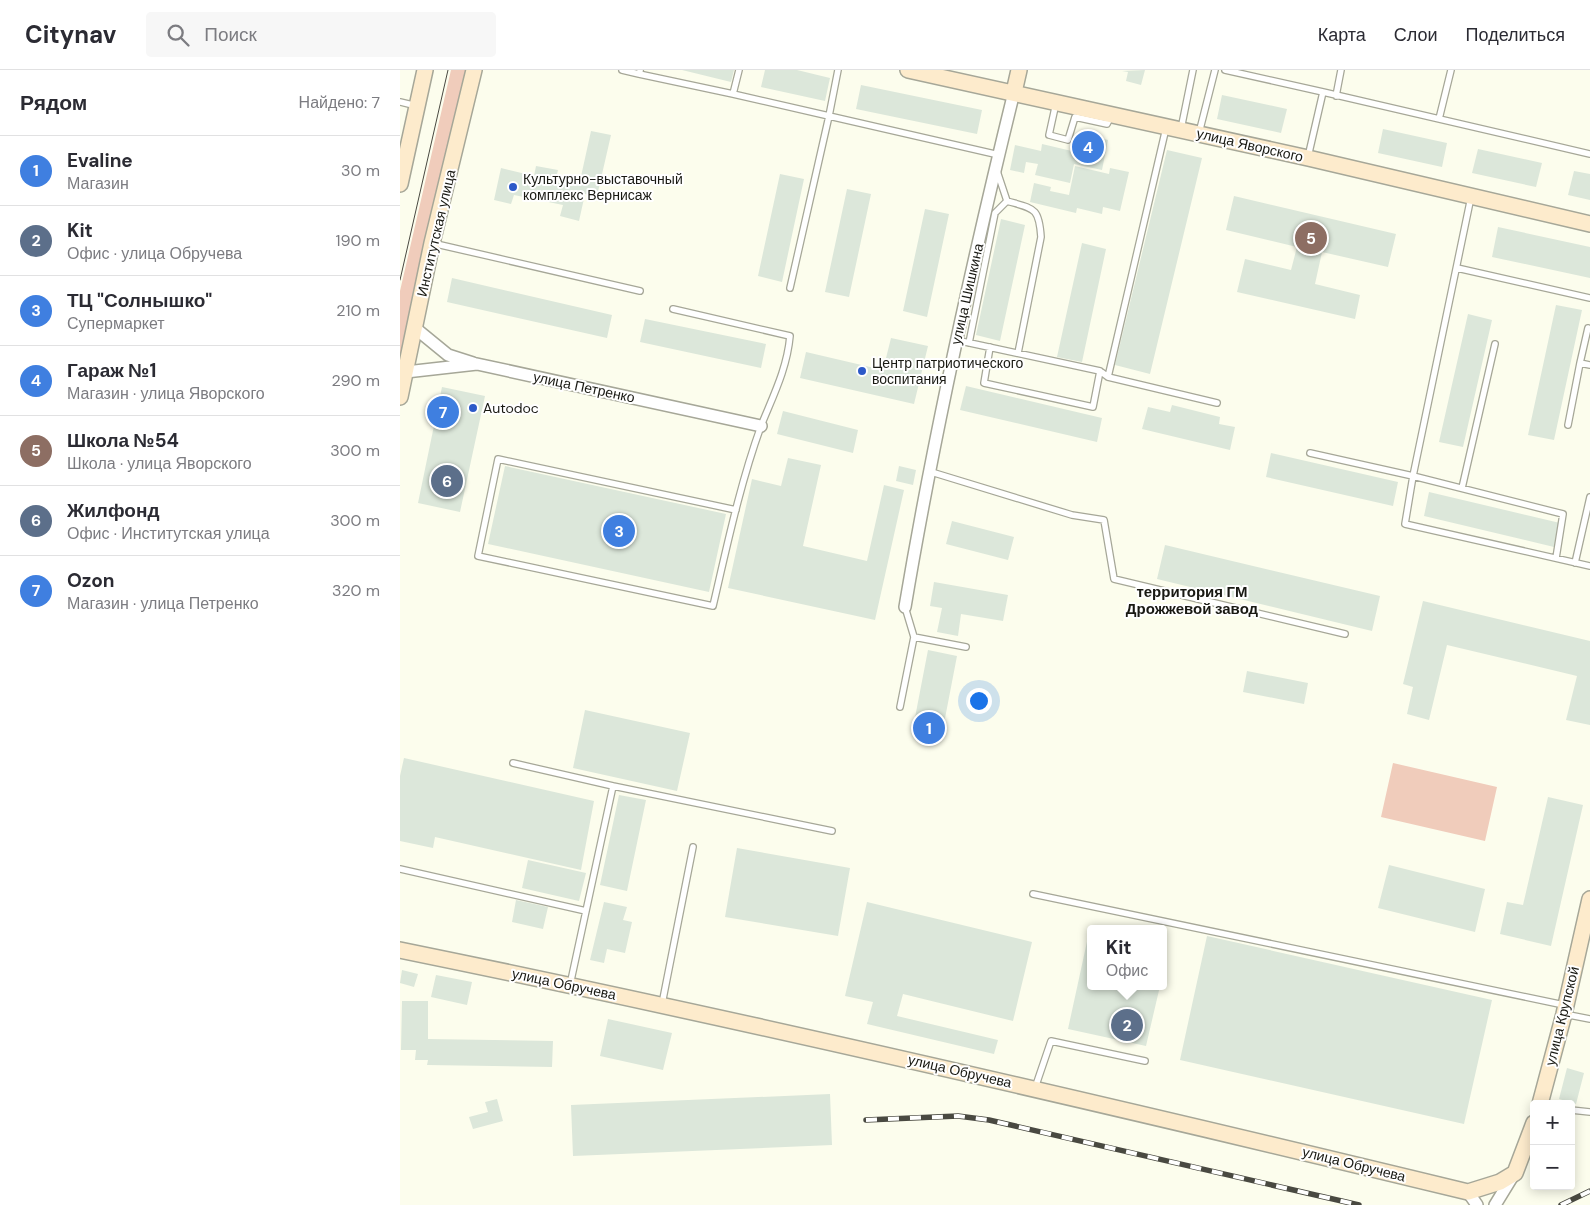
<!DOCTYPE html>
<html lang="ru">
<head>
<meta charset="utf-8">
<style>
  :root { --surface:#fff; --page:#f7f7f7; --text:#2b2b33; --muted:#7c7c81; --line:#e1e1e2; --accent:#2563eb }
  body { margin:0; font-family:"DM Sans",sans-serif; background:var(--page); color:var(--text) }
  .controls { position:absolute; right:15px; bottom:15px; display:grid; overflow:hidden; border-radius:5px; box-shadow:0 2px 12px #0003 }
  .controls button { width:45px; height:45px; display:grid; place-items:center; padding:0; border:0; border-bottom:1px solid var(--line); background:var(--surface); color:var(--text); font:25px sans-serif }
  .you { position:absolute; left:578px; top:630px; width:18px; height:18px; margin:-12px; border:4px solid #fff; border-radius:50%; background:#1a73e8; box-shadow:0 0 0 8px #1a73e833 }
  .badge { display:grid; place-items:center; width:32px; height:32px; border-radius:50%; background:var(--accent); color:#fff; font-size:16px; font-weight:700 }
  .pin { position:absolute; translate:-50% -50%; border:2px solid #fff; box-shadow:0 1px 5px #0006 }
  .popup { position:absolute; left:687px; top:855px; width:80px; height:65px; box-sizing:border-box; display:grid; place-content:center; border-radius:5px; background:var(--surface); filter:drop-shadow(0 1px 4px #0005); font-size:16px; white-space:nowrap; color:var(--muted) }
  .popup b { font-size:19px; color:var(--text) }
  .popup::after { content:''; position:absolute; left:50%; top:100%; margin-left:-10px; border:10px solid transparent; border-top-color:var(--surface) }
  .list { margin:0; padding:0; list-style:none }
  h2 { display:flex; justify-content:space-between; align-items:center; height:65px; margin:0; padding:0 20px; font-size:21px }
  h2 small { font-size:16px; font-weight:400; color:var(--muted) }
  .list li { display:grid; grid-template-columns:32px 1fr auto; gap:15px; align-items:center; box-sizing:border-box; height:70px; padding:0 20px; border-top:1px solid var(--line) }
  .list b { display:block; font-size:19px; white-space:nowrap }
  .list p { margin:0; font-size:16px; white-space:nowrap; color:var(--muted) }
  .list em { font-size:16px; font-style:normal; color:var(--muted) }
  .icon { flex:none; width:28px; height:28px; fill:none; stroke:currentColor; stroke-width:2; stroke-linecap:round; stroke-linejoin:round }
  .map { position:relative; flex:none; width:1190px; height:1135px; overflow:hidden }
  header { display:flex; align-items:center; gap:30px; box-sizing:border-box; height:70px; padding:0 25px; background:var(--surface); border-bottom:1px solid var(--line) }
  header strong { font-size:24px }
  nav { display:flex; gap:28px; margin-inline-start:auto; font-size:18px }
  .search { width:350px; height:45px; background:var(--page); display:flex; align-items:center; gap:12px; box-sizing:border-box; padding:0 18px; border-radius:5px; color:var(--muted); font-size:19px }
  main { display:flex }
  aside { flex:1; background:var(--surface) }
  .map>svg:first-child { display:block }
  .green { fill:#f0ccbb }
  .building { fill:#dce7da }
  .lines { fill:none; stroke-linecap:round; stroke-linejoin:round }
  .lane-casing { stroke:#a6a798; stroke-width:8 }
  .street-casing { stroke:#a6a798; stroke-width:14 }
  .secondary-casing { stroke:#a6a798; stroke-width:18 }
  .lane { stroke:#fff; stroke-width:5.5 }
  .street { stroke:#fff; stroke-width:11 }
  .secondary { stroke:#fdebcc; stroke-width:15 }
  .tram { stroke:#494941; stroke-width:1 }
  .rail-casing { stroke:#494941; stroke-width:5.5 }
  .rail { stroke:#fff; stroke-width:4; stroke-dasharray:11; stroke-linecap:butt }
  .poi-dot { fill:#2c59c8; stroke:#fff; stroke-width:2 }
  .labels { text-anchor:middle; stroke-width:4; stroke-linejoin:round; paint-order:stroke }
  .street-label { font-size:14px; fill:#191913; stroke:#fff }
  .poi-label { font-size:14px; fill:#191913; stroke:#fff; text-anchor:start }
  .neighbourhood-label { font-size:15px; font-weight:bold; fill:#191913; stroke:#fff }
</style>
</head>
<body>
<header>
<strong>Citynav</strong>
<div class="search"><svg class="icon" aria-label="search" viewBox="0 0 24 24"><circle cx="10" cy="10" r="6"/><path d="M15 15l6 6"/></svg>Поиск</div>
<nav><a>Карта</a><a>Слои</a><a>Поделиться</a></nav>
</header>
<main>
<aside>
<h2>Рядом<small>Найдено: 7</small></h2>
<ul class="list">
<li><span class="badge" style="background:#3f7fe0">1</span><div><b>Evaline</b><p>Магазин</p></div><em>30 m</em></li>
<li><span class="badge" style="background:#5c6f8a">2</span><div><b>Kit</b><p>Офис · улица Обручева</p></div><em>190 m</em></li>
<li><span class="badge" style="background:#3f7fe0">3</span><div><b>ТЦ &quot;Солнышко&quot;</b><p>Супермаркет</p></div><em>210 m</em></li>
<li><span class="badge" style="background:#3f7fe0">4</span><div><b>Гараж №1</b><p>Магазин · улица Яворского</p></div><em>290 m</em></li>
<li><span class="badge" style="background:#8d6e63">5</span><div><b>Школа №54</b><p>Школа · улица Яворского</p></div><em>300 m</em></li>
<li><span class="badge" style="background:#5c6f8a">6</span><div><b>Жилфонд</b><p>Офис · Институтская улица</p></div><em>300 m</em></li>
<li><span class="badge" style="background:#3f7fe0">7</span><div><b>Ozon</b><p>Магазин · улица Петренко</p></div><em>320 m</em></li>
</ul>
</aside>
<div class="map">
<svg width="1190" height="1135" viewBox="0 0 1190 1135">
  <rect width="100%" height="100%" fill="#fcfded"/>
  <path class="green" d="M51,0h19l-70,305v-84z
    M993,693l104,24 -12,54 -104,-24z"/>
  <path class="building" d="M282,0h52l-3,12z
    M365,0h32l33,8 -5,23 -64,-14z
    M745,0l-4,15 -15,-4 2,-9 -6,-1z
    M461,15l121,25 -5,24 -121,-25z
    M822,25l65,14 -6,24 -64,-14z
    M983,59l64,14 -5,24 -64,-14z
    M191,61l20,4 -14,61 -12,-2 -6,27 -19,-5 3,-11 -49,-10 -3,9 -17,-4 7,-32 33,8 2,-10 22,4 -3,12 18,4 2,-6 5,1z
    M680,63l28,7 -6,30 -28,-6 -4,19 -35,-8 3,-11 -12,-2 -2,11 -14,-3 5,-25 26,6 1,-7 34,8z
    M1078,79l64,14 -6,24 -64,-14z
    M767,80l35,8 -52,216 -35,-9z
    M675,96l34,8 1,-6 19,4 -9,39 -17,-4 -1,7 -25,-6 -1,5 -46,-11 4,-19 17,4 -1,4 19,4z
    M1174,101l16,3v26l-22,-5z
    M380,104l24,5 -22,103 -24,-6z
    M447,119l24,5 -22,103 -24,-5z
    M834,126l162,38 -8,33 -66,-15 -7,32 45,11 -5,24 -118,-27 8,-33 46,11 6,-23 -71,-17z
    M525,139l24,5 -22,103 -24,-6z
    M601,149l24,6 -25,116 -24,-6z
    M1098,157l92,20v31l-98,-21z
    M682,173l24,6 -24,113 -25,-5z
    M52,208l160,37 -5,23 -160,-36z
    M1156,235l26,5 -28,130 -26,-5z
    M1068,244l24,6 -29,127 -24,-5z
    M245,249l121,25 -5,24 -121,-26z
    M491,268l37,8 -14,58 -114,-26 6,-26 77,18z
    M566,316l136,32 -5,24 -137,-32z
    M42,317l43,9 -25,116 -42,-9z
    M772,335l48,12 -1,7 16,3 -5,23 -88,-21 6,-22 22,5z
    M383,341l75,19 -5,23 -76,-19z
    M871,383l127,29 -5,24 -127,-29z
    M388,388l33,7 -18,81 64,15 17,-76 20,5 -29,130 -147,-32 24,-109 29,7z
    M105,396l221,48 -17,78 -221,-48z
    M499,396l17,4 -3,15 -17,-4z
    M1029,422l131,31 -6,24 -130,-31z
    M552,451l62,16 -6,23 -62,-16z
    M765,475l215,51 -8,35 -215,-52z
    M534,512l74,13 -5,26 -42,-7 -3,22 -21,-4 5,-24 -12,-2z
    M1023,531l167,40v84l-24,-5 11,-44 -130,-31 -18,75 -22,-6 6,-27 -10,-3z
    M528,580l29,6 -16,83 -29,-6z
    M847,601l61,12 -4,21 -61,-12z
    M185,640l105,23 -13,58 -104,-23z
    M4,688l190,43 -13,69 -146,-33 -2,11 -33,-7v-65z
    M219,725l27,5 -19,91 -27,-6z
    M1148,727l35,8 -32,141 -51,-12 7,-32 16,3z
    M337,778l113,20 -12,68 -113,-19z
    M128,790l58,13 -7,28 -57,-13z
    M989,795l96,24 -10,43 -97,-24z
    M116,830l32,7 -5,22 -31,-7z
    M204,832l23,5 -4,13 9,2 -7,31 -18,-4 -3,14 -14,-3z
    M467,832l165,40 -19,79 -110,-27 -6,22 101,24 -4,14 -127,-30 6,-22 -28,-6z
    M807,866l285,64 -28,124 -284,-64z
    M688,867l3,1v48h69l-14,60 -78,-17z
    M763,884l4,1 -3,13h-1z
    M2,900l16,4 -4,13 -14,-4z
    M36,905l36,7 -5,23 -36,-8z
    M2,931h26v38l125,2 -1,26 -125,-2 1,-5h-13l1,-10h-15z
    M208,949l64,14 -9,37 -63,-14z
    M1167,998l17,5 -8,31 -17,-5z
    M430,1024l2,51 -259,11 -2,-51z
    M97,1029l6,22 -30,8 -4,-12 19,-5 -3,-10z"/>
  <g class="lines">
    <g class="lane-casing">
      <path id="lane" d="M222,0l17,4 1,-3
        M825,0l98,22
        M239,4l94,20 6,-24
        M333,24l96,22 9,-46
        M936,26l5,-26
        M0,32l17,4
        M656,33l-7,32 19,5 7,-23 32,7 4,-8
        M1039,49l12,-49
        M766,58l-58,249 109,26
        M781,59l12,-59
        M799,63l16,-63
        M908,87l15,-65 267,62
        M597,101l10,30c27,8 32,6 34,36l-23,116
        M1071,127l-58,279 150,38 -7,44
        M32,173l208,48
        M1057,198l133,30
        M390,218l39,-172 170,39
        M273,239l117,27c-3,33 -17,60 -29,90 -21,58 -34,120 -48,180l-235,-50 20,-97 238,51
        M1188,258l-8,35 10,2
        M556,270l144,31 8,6
        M569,273l26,-130 12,-12
        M590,277l-6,36 109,24 7,-36
        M1168,355l12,-62
        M910,383l103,23 -8,48 185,42
        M528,401l144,44 32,5 10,59 231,55
        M1062,418l33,-144
        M1175,493l15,-66
        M505,537l9,30
        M500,637l14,-70 52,10
        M113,693l100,23 -43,199
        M213,716l219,45
        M0,799l186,42
        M633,824l531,111
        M262,934l31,-157
        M1164,944l26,5
        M635,1018l16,-47 94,20
        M1171,1040l19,2"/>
    </g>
    <g class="street-casing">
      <path id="street" d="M15,258l33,27 25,8
        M6,302l71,-8 284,62
        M505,537c29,-173 67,-344 109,-515
        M1068,1122l9,13
        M1095,1135l19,-31"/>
    </g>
    <g class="secondary-casing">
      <path id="secondary" d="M508,0l400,88 282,66
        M614,22l5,-22
        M0,114l25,-114
        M0,327l32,-154 42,-173
        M0,880c358,73 713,156 1068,242l32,-10 15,-9 19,-50
        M1140,1034l24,-90 26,-115"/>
    </g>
    <use href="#lane" class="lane"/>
    <use href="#street" class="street"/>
    <use href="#secondary" class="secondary"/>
    <path class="tram" d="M0,210l48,-210"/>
    <g class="rail-casing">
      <path id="rail" d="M466,1050l92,-4 31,4 370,85
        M1161,1135l29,-14"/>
    </g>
    <use href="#rail" class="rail"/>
  </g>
  <g class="poi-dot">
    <circle cx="113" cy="117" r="5"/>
    <circle cx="462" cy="301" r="5"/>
    <circle cx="73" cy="338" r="5"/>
  </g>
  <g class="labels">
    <g class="street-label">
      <text transform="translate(850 75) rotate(13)" y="5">улица Яворского</text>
      <text transform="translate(36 163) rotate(-77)" y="5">Институтская улица</text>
      <text transform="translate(567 224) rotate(-77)" y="5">улица Шишкина</text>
      <text transform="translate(184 317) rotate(12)" y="5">улица Петренко</text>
      <text transform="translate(164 914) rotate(12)" y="5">улица Обручева</text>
      <text transform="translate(1162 946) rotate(-76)" y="5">улица Крупской</text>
      <text transform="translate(560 1001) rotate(13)" y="5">улица Обручева</text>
      <text transform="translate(954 1094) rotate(14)" y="5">улица Обручева</text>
    </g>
    <g class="poi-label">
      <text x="123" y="114">Культурно-выставочный<tspan x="123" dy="16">комплекс Вернисаж</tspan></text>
      <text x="472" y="298">Центр патриотического<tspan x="472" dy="16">воспитания</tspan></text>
      <text x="83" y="343">Autodoc</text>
    </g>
    <g class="neighbourhood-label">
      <text x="792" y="527">территория ГМ<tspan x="792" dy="17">Дрожжевой завод</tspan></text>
    </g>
  </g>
</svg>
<div class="controls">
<button>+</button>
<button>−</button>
</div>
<div class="you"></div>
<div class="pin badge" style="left:529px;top:658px;background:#3f7fe0">1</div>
<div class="pin badge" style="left:727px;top:955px;background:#5c6f8a">2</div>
<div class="popup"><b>Kit</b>Офис</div>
<div class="pin badge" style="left:219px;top:461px;background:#3f7fe0">3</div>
<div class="pin badge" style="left:688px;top:77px;background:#3f7fe0">4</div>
<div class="pin badge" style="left:911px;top:168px;background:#8d6e63">5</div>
<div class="pin badge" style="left:47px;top:411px;background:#5c6f8a">6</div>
<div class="pin badge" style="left:43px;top:342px;background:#3f7fe0">7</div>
</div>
</main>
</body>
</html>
